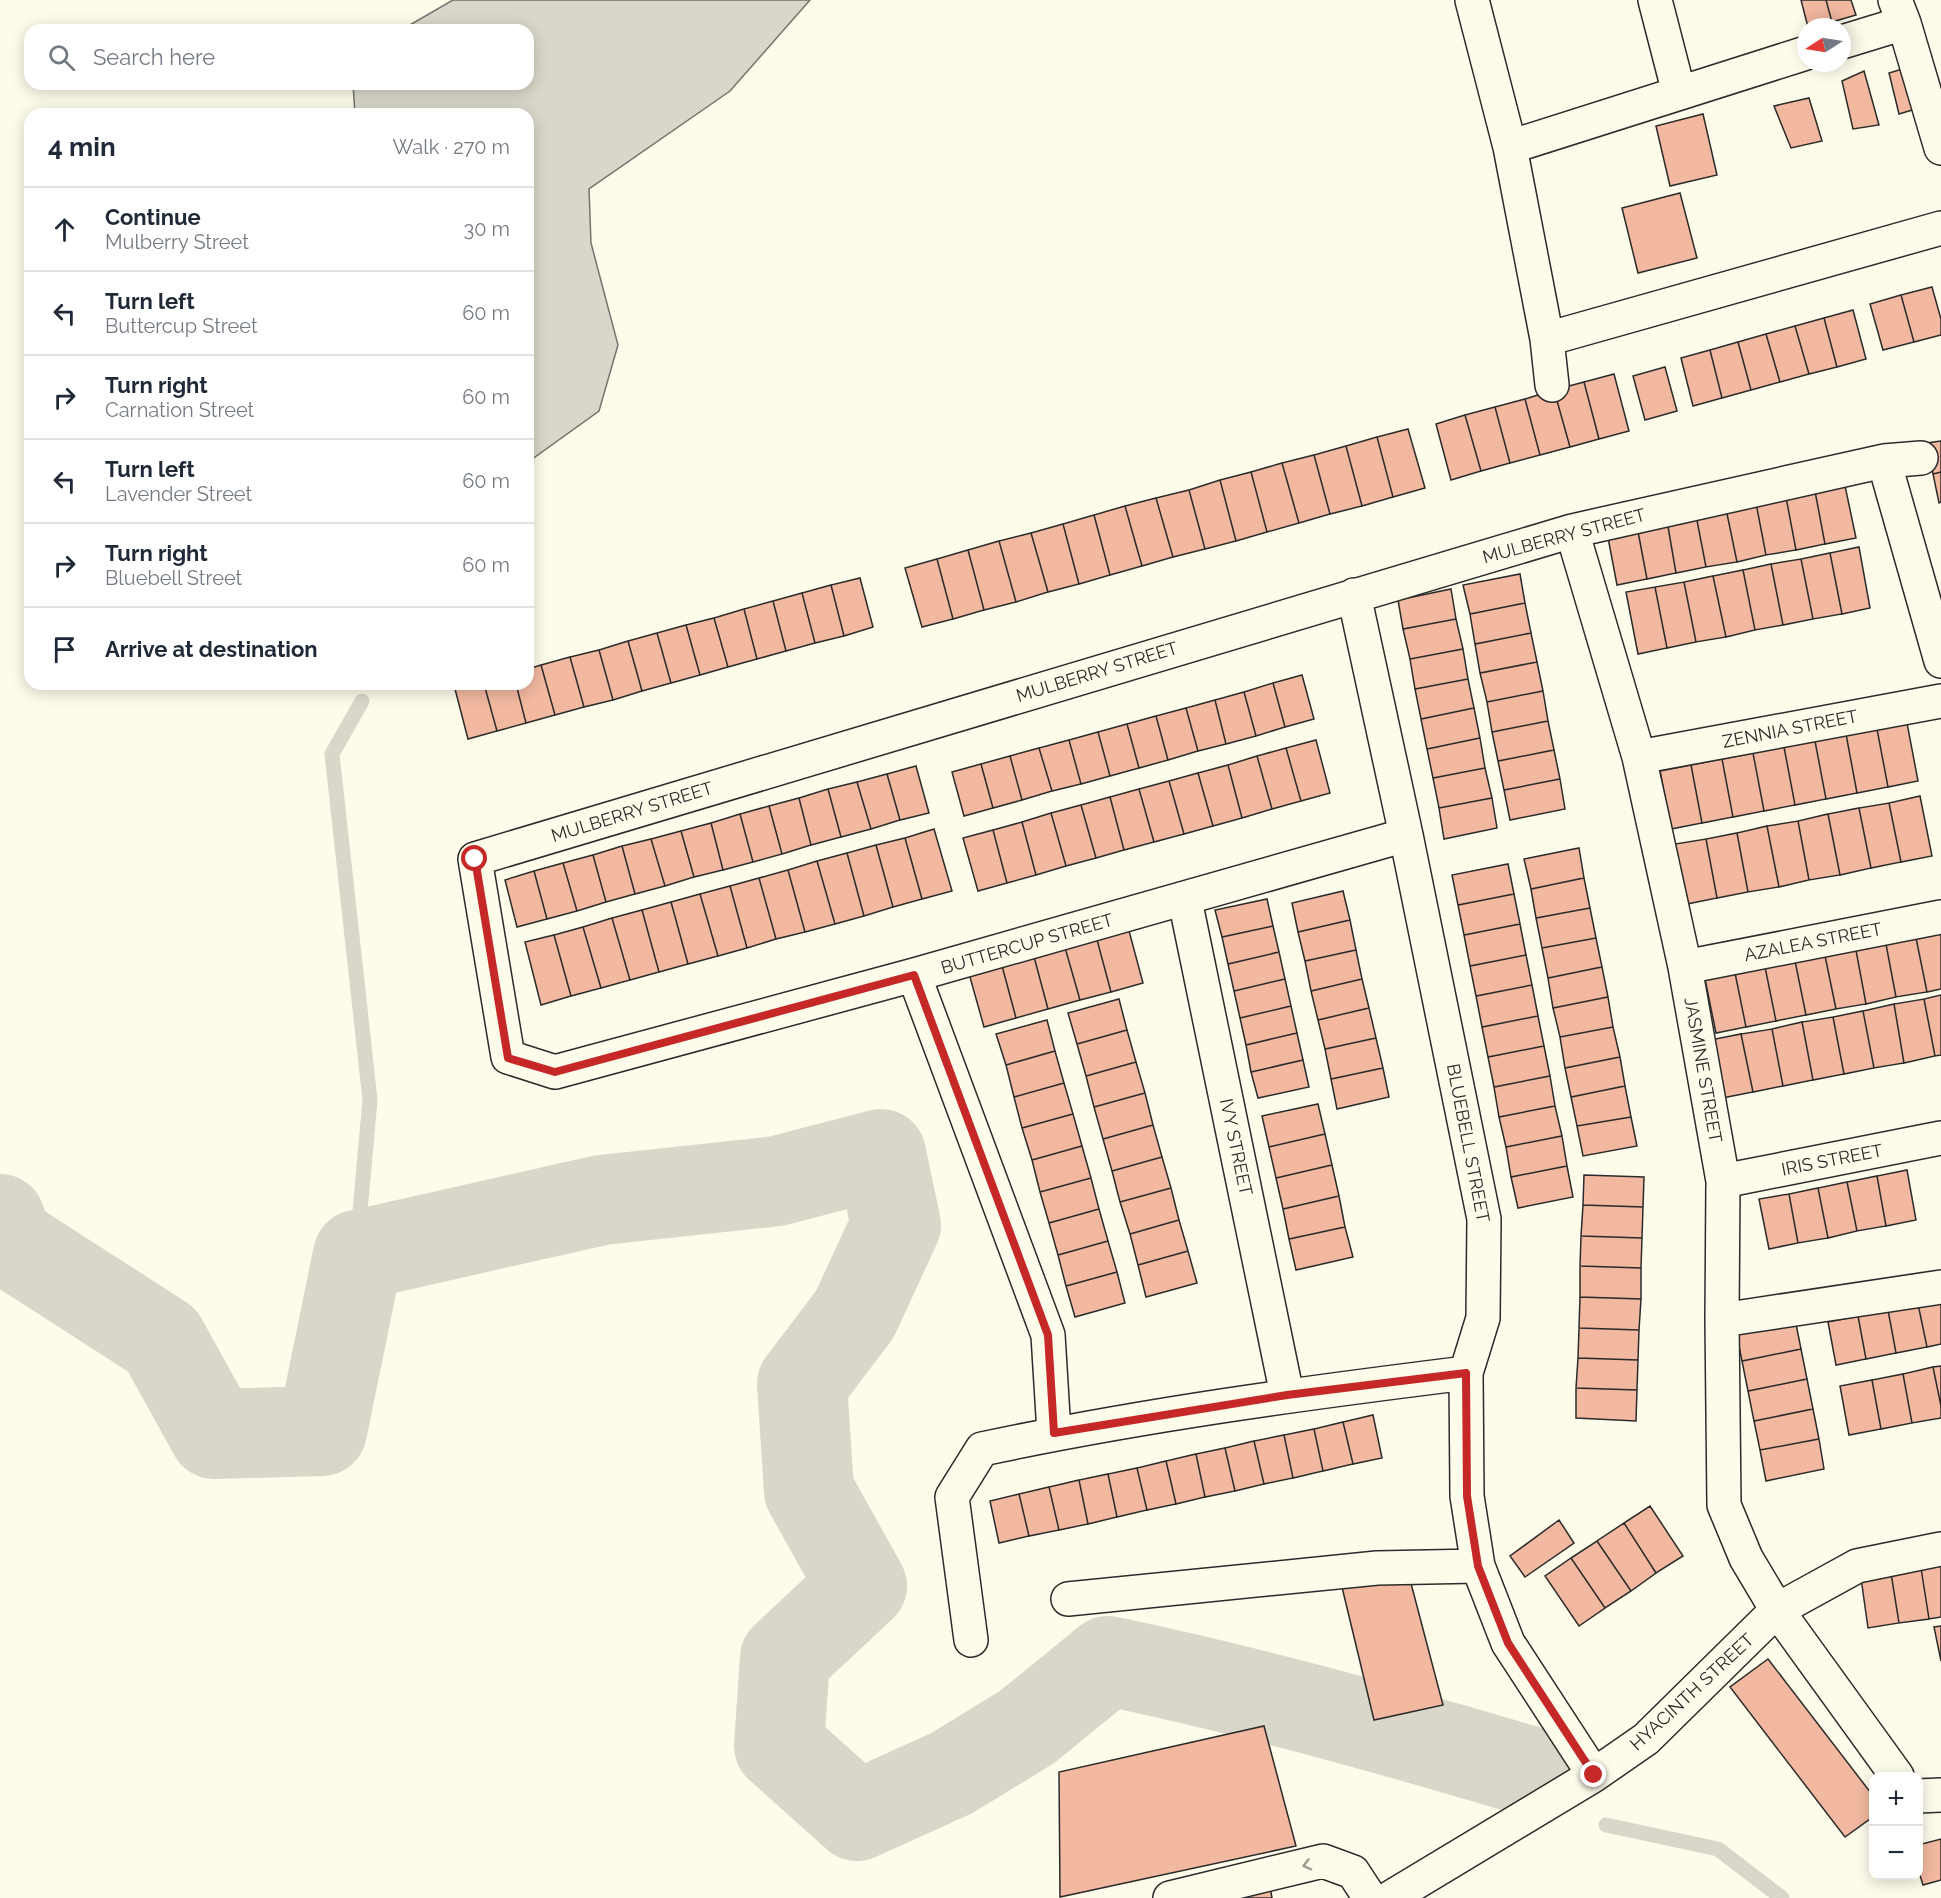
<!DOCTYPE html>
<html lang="en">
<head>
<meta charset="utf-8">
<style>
  :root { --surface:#fff; --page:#f6f6f7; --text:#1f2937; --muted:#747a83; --line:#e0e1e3 }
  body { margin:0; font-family:Raleway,sans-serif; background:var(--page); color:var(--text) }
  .controls { position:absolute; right:18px; bottom:18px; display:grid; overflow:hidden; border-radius:12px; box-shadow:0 3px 15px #0003 }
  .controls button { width:54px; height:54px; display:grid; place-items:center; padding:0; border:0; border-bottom:2px solid var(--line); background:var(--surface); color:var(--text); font:30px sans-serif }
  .compass { position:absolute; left:1797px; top:18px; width:54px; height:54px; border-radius:50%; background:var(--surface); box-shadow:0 3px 15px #0003; rotate:258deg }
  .stop { position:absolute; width:18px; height:18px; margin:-14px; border:4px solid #c62828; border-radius:50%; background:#fff }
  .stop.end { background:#c62828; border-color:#fff; box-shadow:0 2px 6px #0008 }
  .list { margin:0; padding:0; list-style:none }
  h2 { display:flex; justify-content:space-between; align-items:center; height:78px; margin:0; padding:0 24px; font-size:26px }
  h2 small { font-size:20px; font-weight:400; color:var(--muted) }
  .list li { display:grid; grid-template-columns:39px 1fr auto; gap:18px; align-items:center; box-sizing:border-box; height:84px; padding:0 24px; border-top:2px solid var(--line) }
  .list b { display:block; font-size:22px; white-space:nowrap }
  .list p { margin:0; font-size:20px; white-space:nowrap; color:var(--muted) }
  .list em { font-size:20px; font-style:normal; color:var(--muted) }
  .icon { flex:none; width:33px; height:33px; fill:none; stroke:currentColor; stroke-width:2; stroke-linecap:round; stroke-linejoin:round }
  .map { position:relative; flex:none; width:1941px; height:1898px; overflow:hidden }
  .search { position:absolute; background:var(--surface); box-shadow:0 3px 15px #0003; left:24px; top:24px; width:510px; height:66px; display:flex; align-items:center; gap:15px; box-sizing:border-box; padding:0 21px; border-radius:18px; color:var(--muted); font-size:22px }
  .panel { position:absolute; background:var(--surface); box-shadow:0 3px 15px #0003; left:24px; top:108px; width:510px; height:582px; border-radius:18px }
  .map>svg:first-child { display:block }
  .water { fill:#d8d7c9; stroke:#74746e; stroke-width:1.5 }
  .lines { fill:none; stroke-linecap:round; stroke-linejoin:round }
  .stream { stroke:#d8d7c9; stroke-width:15 }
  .river { stroke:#d8d7c9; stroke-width:90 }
  .building { fill:#f2b8a0; stroke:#2b2b2b; stroke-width:1.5 }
  .street-casing { stroke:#2b2b2b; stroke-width:36 }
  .street { stroke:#fdfbea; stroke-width:33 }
  .oneway { stroke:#9e9d94 }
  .route { stroke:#c62828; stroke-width:8 }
  .labels { text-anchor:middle; stroke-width:4.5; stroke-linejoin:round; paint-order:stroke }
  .street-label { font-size:18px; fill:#2b2b2b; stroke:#fdfbea }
</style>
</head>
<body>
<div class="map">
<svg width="1941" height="1898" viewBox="0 0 1941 1898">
  <rect width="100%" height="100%" fill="#fdfbea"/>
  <path class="water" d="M453,0h357l-80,91 -141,98 2,54 27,102 -19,66 -71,51v-348h-173l-2,-30h175v-54h-127z"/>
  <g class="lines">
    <path class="stream" d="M355,1267l15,-167 -38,-346 30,-53
      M1606,1825l112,24 64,49"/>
    <path class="river" d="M0,1219l8,22 154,99 52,94 108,-3 36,-176 244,-55 175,-19 104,-27 15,71 -41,89 -53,70 7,107 53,95 -77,72 -6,88 78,70 95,-43 75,-46 81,-66c146,30 289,71 431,113"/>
  </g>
  <path class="building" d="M1801,0h25l6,22 -24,5z
    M1826,0h25l5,15 -24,7z
    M1909,67l10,41 -20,6 -10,-41z
    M1864,71l15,54 -26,4 -11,-48z
    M1809,98l13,43 -31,7 -17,-42z
    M1703,114l14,61 -47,11 -14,-60z
    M1680,193l17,65 -59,15 -16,-65z
    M1932,287l9,32v16l-27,7 -13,-47z
    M1901,295l13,47 -31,8 -13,-46z
    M1853,310l13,49 -29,8 -13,-49z
    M1824,318l13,49 -28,7 -14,-48z
    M1795,326l14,48 -29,8 -14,-48z
    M1766,334l14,48 -29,8 -13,-48z
    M1738,342l13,48 -29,8 -12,-48z
    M1710,350l12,48 -29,8 -12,-48z
    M1665,367l12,44 -32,9 -12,-44z
    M1614,374l15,57 -30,8 -15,-57z
    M1584,382l15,57 -29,8 -16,-57z
    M1554,390l16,57 -30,8 -15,-56z
    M1525,399l15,56 -30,8 -15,-56z
    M1495,407l15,56 -29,8 -16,-56z
    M1465,415l16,56 -30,9 -15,-56z
    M1408,429l17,59 -32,9 -16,-60z
    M1377,437l16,60 -31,9 -16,-60z
    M1941,441v31l-8,2 -6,-31z
    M1346,446l16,60 -32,8 -16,-59z
    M1314,455l16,59 -31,9 -17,-60z
    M1282,463l17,60 -32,9 -16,-60z
    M1251,472l16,60 -31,9 -16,-61z
    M1941,472v30l-2,1 -6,-29z
    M1220,480l16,61 -31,8 -16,-59z
    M1844,481l12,57 -31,6 -11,-58z
    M1814,486l11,58 -29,6 -11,-58z
    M1189,490l16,59 -32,8 -17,-59z
    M1785,492l11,58 -30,5 -11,-57z
    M1156,498l17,59 -31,9 -17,-60z
    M1755,498l11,57 -29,7 -12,-58z
    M1725,504l12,58 -31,5 -11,-57z
    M1125,506l17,60 -32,9 -16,-60z
    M1695,510l11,57 -30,6 -10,-58z
    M1094,515l16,60 -31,9 -16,-60z
    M1666,515l10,58 -29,6 -11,-58z
    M1636,521l11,58 -30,6 -11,-58z
    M1063,524l16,60 -31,8 -17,-59z
    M1031,533l17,59 -32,10 -17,-61z
    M999,541l17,61 -32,8 -16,-60z
    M1859,547l11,61 -28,6 -12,-61z
    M968,550l16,60 -31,9 -16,-60z
    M1830,553l12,61 -29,5 -12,-60z
    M937,559l16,60 -31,8 -17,-59z
    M1801,559l12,60 -30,6 -12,-61z
    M1771,564l12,61 -28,5 -12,-60z
    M1743,570l12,60 -29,7 -13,-61z
    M1520,574l5,29 -55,11 -7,-29z
    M1713,576l13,61 -30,5 -12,-60z
    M860,578l13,49 -29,9 -13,-51z
    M1684,582l12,60 -29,6 -12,-61z
    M831,585l13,51 -29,7 -13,-50z
    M1655,587l12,61 -29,6 -12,-62z
    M1451,589l5,30 -53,10 -5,-29z
    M802,593l13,50 -29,8 -13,-50z
    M773,601l13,50 -29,8 -13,-50z
    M1525,603l6,30 -56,11 -5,-30z
    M744,609l13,50 -29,8 -14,-49z
    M714,618l14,49 -28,8 -14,-50z
    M1456,619l7,30 -53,10 -7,-30z
    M686,625l14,50 -29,8 -14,-50z
    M657,633l14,50 -29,8 -14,-50z
    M1531,633l6,29 -57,11 -5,-29z
    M628,641l14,50 -29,9 -14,-50z
    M1463,649l5,30 -53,10 -5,-30z
    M599,650l14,50 -29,7 -14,-50z
    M570,657l14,50 -29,8 -14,-50z
    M1537,662l6,29 -56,11 -7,-29z
    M541,665l14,50 -29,8 -10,-39h12v-15z
    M1302,675l12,44 -29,8 -12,-44z
    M1468,679l6,29 -53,11 -6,-30z
    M1273,683l12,44 -29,9 -12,-44z
    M475,684h9l13,47 -29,8 -13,-50z
    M484,684h32l10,39 -29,8z
    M1543,691l5,30 -56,11 -5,-30z
    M1244,692l12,44 -30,8 -11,-44z
    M1215,700l11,44 -28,7 -12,-43z
    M1186,708l12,43 -30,9 -12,-44z
    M1474,708l6,30 -53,11 -6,-30z
    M1156,716l12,44 -29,8 -12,-44z
    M1548,721l6,29 -56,11 -6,-29z
    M1907,723l11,58 -30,6 -11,-58z
    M1127,724l12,44 -29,8 -12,-44z
    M1877,729l11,58 -31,6 -11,-59z
    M1098,732l12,44 -29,8 -12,-44z
    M1846,734l11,59 -31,6 -11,-58z
    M1480,738l5,30 -52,10 -6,-29z
    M1069,740l12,44 -29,7 -13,-43z
    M1316,740l14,53 -29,8 -15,-53z
    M1815,741l11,58 -31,6 -11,-58z
    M1784,747l11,58 -31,6 -11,-58z
    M1039,748l13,43 -30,9 -12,-44z
    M1286,748l15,53 -29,8 -15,-53z
    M1554,750l6,29 -56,11 -6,-29z
    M1753,753l11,58 -31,6 -11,-58z
    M1010,756l12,44 -29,8 -12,-44z
    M1257,756l15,53 -30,9 -14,-53z
    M1722,759l11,58 -31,6 -11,-58z
    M981,764l12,44 -29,8 -12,-44z
    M1228,765l14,53 -29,8 -15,-53z
    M1691,765l11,58 -31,6 -11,-58z
    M916,766l13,47 -29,7 -13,-46z
    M1485,768l7,30 -53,10 -6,-30z
    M1198,773l15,53 -29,8 -15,-53z
    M887,774l13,46 -29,9 -14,-47z
    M1560,779l5,30 -55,11 -6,-30z
    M1169,781l15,53 -30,8 -15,-53z
    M857,782l14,47 -30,8 -13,-48z
    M828,789l13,48 -30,8 -12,-47z
    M1139,789l15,53 -30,8 -14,-53z
    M1920,796l12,60 -31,6 -12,-59z
    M1110,797l14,53 -28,8 -15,-53z
    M799,798l12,47 -29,9 -13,-48z
    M1492,798l5,30 -53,11 -5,-31z
    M1889,803l12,59 -30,6 -12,-60z
    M1081,805l15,53 -30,8 -15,-53z
    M769,806l13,48 -29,8 -13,-48z
    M1859,808l12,60 -31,7 -12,-61z
    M1051,813l15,53 -30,9 -14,-53z
    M740,814l13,48 -30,8 -12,-47z
    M1828,814l12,61 -31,5 -11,-59z
    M1798,821l11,59 -30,7 -12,-61z
    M1022,822l14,53 -29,8 -14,-53z
    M711,823l12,47 -29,7 -13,-46z
    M1767,826l12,61 -31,5 -11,-59z
    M934,829l18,62 -30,8 -17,-61z
    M993,830l14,53 -29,8 -15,-53z
    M681,831l13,46 -29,9 -14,-47z
    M1737,833l11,59 -31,6 -11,-59z
    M905,838l17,61 -29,8 -17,-62z
    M651,839l14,47 -30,8 -13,-48z
    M1706,839l11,59 -30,6 -12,-60z
    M876,845l17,62 -29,9 -17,-63z
    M622,846l13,48 -29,8 -13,-47z
    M1579,848l5,30 -53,11 -7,-30z
    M847,853l17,63 -29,8 -18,-63z
    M593,855l13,47 -29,9 -14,-48z
    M817,861l18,63 -30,8 -17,-62z
    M563,863l14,48 -30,8 -13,-48z
    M1508,864l6,30 -56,11 -6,-30z
    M788,870l17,62 -29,7 -17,-61z
    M534,871l13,48 -30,8 -12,-47z
    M759,878l17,61 -29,9 -17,-62z
    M1584,878l6,30 -54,10 -5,-29z
    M730,886l17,62 -29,8 -18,-62z
    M1343,891l7,29 -52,12 -6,-29z
    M700,894l18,62 -30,8 -17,-62z
    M1514,894l6,30 -56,11 -6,-30z
    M1267,899l6,27 -51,11 -7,-27z
    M671,902l17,62 -29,8 -17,-62z
    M1590,908l6,30 -54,10 -6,-30z
    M642,910l17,62 -29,8 -18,-62z
    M612,918l18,62 -29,8 -18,-61z
    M1350,920l6,30 -51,11 -7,-29z
    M1520,924l6,31 -56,11 -6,-31z
    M1273,926l6,26 -51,12 -6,-27z
    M583,927l18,61 -30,8 -17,-61z
    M1128,927l15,56 -32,9 -15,-56z
    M1941,928v61l-14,3 -12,-59z
    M1915,933l12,59 -31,5 -11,-58z
    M554,935l17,61 -30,9 -16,-63z
    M1096,936l15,56 -31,8 -16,-56z
    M1596,938l6,29 -54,11 -6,-30z
    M1885,939l11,58 -30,7 -11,-59z
    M1064,944l16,56 -32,9 -15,-56z
    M1855,945l11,59 -30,5 -12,-58z
    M1356,950l6,29 -51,12 -6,-30z
    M1824,951l12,58 -30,6 -12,-59z
    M1279,952l6,27 -51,12 -6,-27z
    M1033,953l15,56 -32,9 -15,-56z
    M1526,955l6,30 -56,11 -6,-30z
    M1794,956l12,59 -30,6 -12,-59z
    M1001,962l15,56 -32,9 -16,-57z
    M1764,962l12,59 -30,6 -12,-59z
    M1602,967l6,30 -55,11 -5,-30z
    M1734,968l12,59 -30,6 -12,-59z
    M1285,979l6,27 -51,12 -6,-27z
    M1362,979l7,29 -51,12 -7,-29z
    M1532,985l6,31 -56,11 -6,-31z
    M1941,995v60l-6,1 -11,-57z
    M1608,997l5,30 -53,10 -7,-29z
    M1119,999l8,31 -50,14 -9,-31z
    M1924,999l11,57 -31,7 -10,-59z
    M1894,1004l10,59 -30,5 -11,-57z
    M1291,1006l6,27 -51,12 -6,-27z
    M1369,1008l7,30 -51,11 -7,-29z
    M1863,1011l11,57 -30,6 -11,-57z
    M1538,1016l6,30 -56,11 -6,-30z
    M1833,1017l11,57 -31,6 -11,-58z
    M1047,1020l8,31 -49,14 -10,-31z
    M1802,1022l11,58 -30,6 -11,-57z
    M1613,1027l7,30 -55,11 -5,-31z
    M1772,1029l11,57 -30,6 -12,-58z
    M1127,1030l9,32 -50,14 -9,-32z
    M1297,1033l6,27 -52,12 -5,-27z
    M1741,1034l12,58 -31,6 -12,-58z
    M1376,1038l7,30 -52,11 -6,-30z
    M1544,1046l6,30 -56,11 -6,-30z
    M1055,1051l9,32 -50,14 -8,-32z
    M1620,1057l5,29 -54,11 -6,-29z
    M1303,1060l6,27 -51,11 -7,-26z
    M1136,1062l9,31 -51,14 -8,-31z
    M1383,1068l6,29 -52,12 -6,-30z
    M1550,1076l5,30 -56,11 -5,-30z
    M1064,1083l9,31 -51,14 -8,-31z
    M1625,1086l6,31 -54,9 -6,-29z
    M1145,1093l8,32 -50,14 -9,-32z
    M1318,1104l7,30 -56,13 -7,-31z
    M1555,1106l7,30 -56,11 -7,-30z
    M1073,1114l9,32 -50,14 -10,-32z
    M1631,1117l6,29 -54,10 -6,-30z
    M1153,1125l9,32 -50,14 -9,-32z
    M1325,1134l7,31 -56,13 -7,-31z
    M1562,1136l5,30 -56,11 -5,-30z
    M1082,1146l9,32 -51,14 -8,-32z
    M1162,1157l9,31 -51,14 -8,-31z
    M1332,1165l7,31 -56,13 -7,-31z
    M1567,1166l6,31 -55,11 -7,-31z
    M1907,1170l9,50 -30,6 -9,-50z
    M1584,1175l60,2 -1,30 -60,-2z
    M1877,1176l9,50 -29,5 -10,-49z
    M1091,1178l8,31 -50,14 -9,-31z
    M1847,1182l10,49 -29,7 -10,-50z
    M1171,1188l8,32 -49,14 -10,-32z
    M1818,1188l10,50 -30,5 -9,-49z
    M1789,1194l9,49 -29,6 -10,-50z
    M1339,1196l6,31 -56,12 -6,-30z
    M1583,1205l60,2 -1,31 -61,-2z
    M1099,1209l9,32 -50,14 -9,-32z
    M1179,1220l9,31 -50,14 -8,-31z
    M1345,1227l8,30 -57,13 -7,-31z
    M1581,1236l61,2 -1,30 -61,-2z
    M1108,1241l9,31 -51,14 -8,-31z
    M1188,1251l9,32 -51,14 -8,-32z
    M1580,1266l61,2v31l-61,-2z
    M1117,1272l8,31 -50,14 -9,-31z
    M1580,1297l61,2 -2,31 -60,-2z
    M1941,1300v44l-14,3 -9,-43z
    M1918,1304l9,43 -31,6 -8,-43z
    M1888,1310l8,43 -30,6 -8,-43z
    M1858,1316l8,43 -30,6 -8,-43z
    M1795,1319l6,30 -59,12 -6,-30z
    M1579,1328l60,2 -1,30 -60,-2z
    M1801,1349l6,30 -59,12 -6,-30z
    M1578,1358l60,2 -1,30 -61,-2z
    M1941,1366v40l-8,-39z
    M1933,1367l8,39v12l-29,5 -9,-49z
    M1903,1374l9,49 -31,6 -9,-49z
    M1807,1379l6,30 -59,12 -6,-30z
    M1872,1380l9,49 -32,6 -9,-49z
    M1576,1388l61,2 -1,31 -60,-3z
    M1813,1409l6,30 -59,11 -6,-29z
    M1373,1415l9,43 -29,6 -10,-42z
    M1343,1422l10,42 -30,7 -9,-42z
    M1314,1429l9,42 -30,7 -9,-43z
    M1284,1435l9,43 -29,6 -10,-43z
    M1819,1439l5,30 -58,12 -6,-31z
    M1254,1441l10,43 -29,7 -10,-43z
    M1225,1448l10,43 -30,6 -9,-43z
    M1196,1454l9,43 -29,7 -10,-43z
    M1166,1461l10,43 -29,6 -10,-42z
    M1137,1468l10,42 -30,7 -9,-43z
    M1108,1474l9,43 -29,7 -9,-44z
    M1079,1480l9,44 -29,6 -10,-43z
    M1049,1487l10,43 -30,6 -10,-42z
    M1019,1494l10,42 -30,7 -9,-42z
    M1650,1506l33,50 -27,17 -32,-50z
    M1559,1520l15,23 -49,34 -15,-21z
    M1624,1523l32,50 -25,18 -34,-50z
    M1597,1541l34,50 -26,17 -34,-50z
    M1571,1558l34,50 -26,18 -34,-50z
    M1941,1565v52l-12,2 -8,-51z
    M1921,1568l8,51 -30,4 -8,-50z
    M1408,1572l35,133 -69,15 -33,-137z
    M1891,1573l8,50 -31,5 -7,-50z
    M1941,1626v35l-7,-34z
    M1768,1659l106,138v19l-29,21 -115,-150z
    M1264,1726l32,120 -236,51 -1,-125z
    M1941,1839v41l-18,5 -5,-16v-24z
    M1269,1881l3,17h-46z"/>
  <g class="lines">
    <g class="street-casing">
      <path id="street" d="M1472,0l38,147 37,192 5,46
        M1655,0l24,93
        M1895,0l9,23 37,125
        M1842,42l62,-19
        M1510,147l296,-94
        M1547,339l394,-111
        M1884,461l57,200
        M1572,531l67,226 46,210 38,214 -1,139 2,185 22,53 31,52 120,166
        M1354,595l52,240 78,384 -1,99 -17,55 1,123 11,70 30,77 86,132
        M1639,757l302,-56
        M1406,835l-492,140 -359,97 -47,-15 -33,-198 1097,-328 312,-70 37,-3
        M1185,900l102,495
        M1685,967l256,-50
        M914,975l134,360 6,98
        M1723,1181l218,-43
        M1722,1320l219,-33
        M1068,1599l309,-31 101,-2
        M971,1640l-19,-143 30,-48c160,-34 322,-56 484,-76
        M1918,1796l23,-1
        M1170,1898l153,-37 30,11 17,26
        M1390,1898l204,-123 52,-36 131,-129 80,-44 84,-17"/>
    </g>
    <use href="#street" class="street"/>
  </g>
  <defs><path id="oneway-chevron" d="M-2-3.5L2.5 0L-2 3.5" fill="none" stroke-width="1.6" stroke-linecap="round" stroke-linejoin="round" transform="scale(1.5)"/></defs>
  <use class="oneway" href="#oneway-chevron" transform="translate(1307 1865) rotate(166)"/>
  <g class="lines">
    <path class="route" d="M475,859l33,199 47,14 359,-97 134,360 6,98 233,-38 179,-22 1,123 11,70 30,77 86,132"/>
  </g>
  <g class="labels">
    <g class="street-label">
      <text transform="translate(1564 536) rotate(-15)" y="6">MULBERRY STREET</text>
      <text transform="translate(1097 672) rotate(-17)" y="6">MULBERRY STREET</text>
      <text transform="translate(1790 729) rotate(-11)" y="6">ZENNIA STREET</text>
      <text transform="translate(632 812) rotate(-17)" y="6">MULBERRY STREET</text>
      <text transform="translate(1813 942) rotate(-11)" y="6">AZALEA STREET</text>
      <text transform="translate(1027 944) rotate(-16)" y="6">BUTTERCUP STREET</text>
      <text transform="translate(1703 1070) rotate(80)" y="6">JASMINE STREET</text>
      <text transform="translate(1468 1143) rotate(79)" y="6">BLUEBELL STREET</text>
      <text transform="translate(1236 1147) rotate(78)" y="6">IVY STREET</text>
      <text transform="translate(1832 1160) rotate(-11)" y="6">IRIS STREET</text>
      <text transform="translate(1692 1692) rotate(-43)" y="6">HYACINTH STREET</text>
    </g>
  </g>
</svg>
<div class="controls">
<button>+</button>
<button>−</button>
</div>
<svg class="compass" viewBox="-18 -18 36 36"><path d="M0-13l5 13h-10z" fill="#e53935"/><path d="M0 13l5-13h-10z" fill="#747a83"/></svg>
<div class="stop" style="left:475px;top:859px"></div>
<div class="stop end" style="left:1594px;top:1775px"></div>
<div class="search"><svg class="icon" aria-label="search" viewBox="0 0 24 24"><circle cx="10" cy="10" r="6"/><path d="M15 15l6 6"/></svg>Search here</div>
<section class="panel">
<h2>4 min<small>Walk · 270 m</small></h2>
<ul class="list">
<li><svg class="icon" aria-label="ahead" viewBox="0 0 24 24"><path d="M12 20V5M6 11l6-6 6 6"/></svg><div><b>Continue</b><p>Mulberry Street</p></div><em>30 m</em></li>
<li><svg class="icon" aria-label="left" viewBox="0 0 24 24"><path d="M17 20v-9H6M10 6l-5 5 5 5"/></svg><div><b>Turn left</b><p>Buttercup Street</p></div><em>60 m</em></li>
<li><svg class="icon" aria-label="right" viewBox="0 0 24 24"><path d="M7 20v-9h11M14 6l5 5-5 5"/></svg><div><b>Turn right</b><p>Carnation Street</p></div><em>60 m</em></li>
<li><svg class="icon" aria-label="left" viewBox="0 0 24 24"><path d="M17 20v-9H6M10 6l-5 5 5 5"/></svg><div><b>Turn left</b><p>Lavender Street</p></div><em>60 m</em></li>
<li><svg class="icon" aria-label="right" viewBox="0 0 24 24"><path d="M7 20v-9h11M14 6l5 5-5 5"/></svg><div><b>Turn right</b><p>Bluebell Street</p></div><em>60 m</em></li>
<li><svg class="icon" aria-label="arrive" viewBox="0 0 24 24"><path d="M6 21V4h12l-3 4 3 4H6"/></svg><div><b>Arrive at destination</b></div></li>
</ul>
</section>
</div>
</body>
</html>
